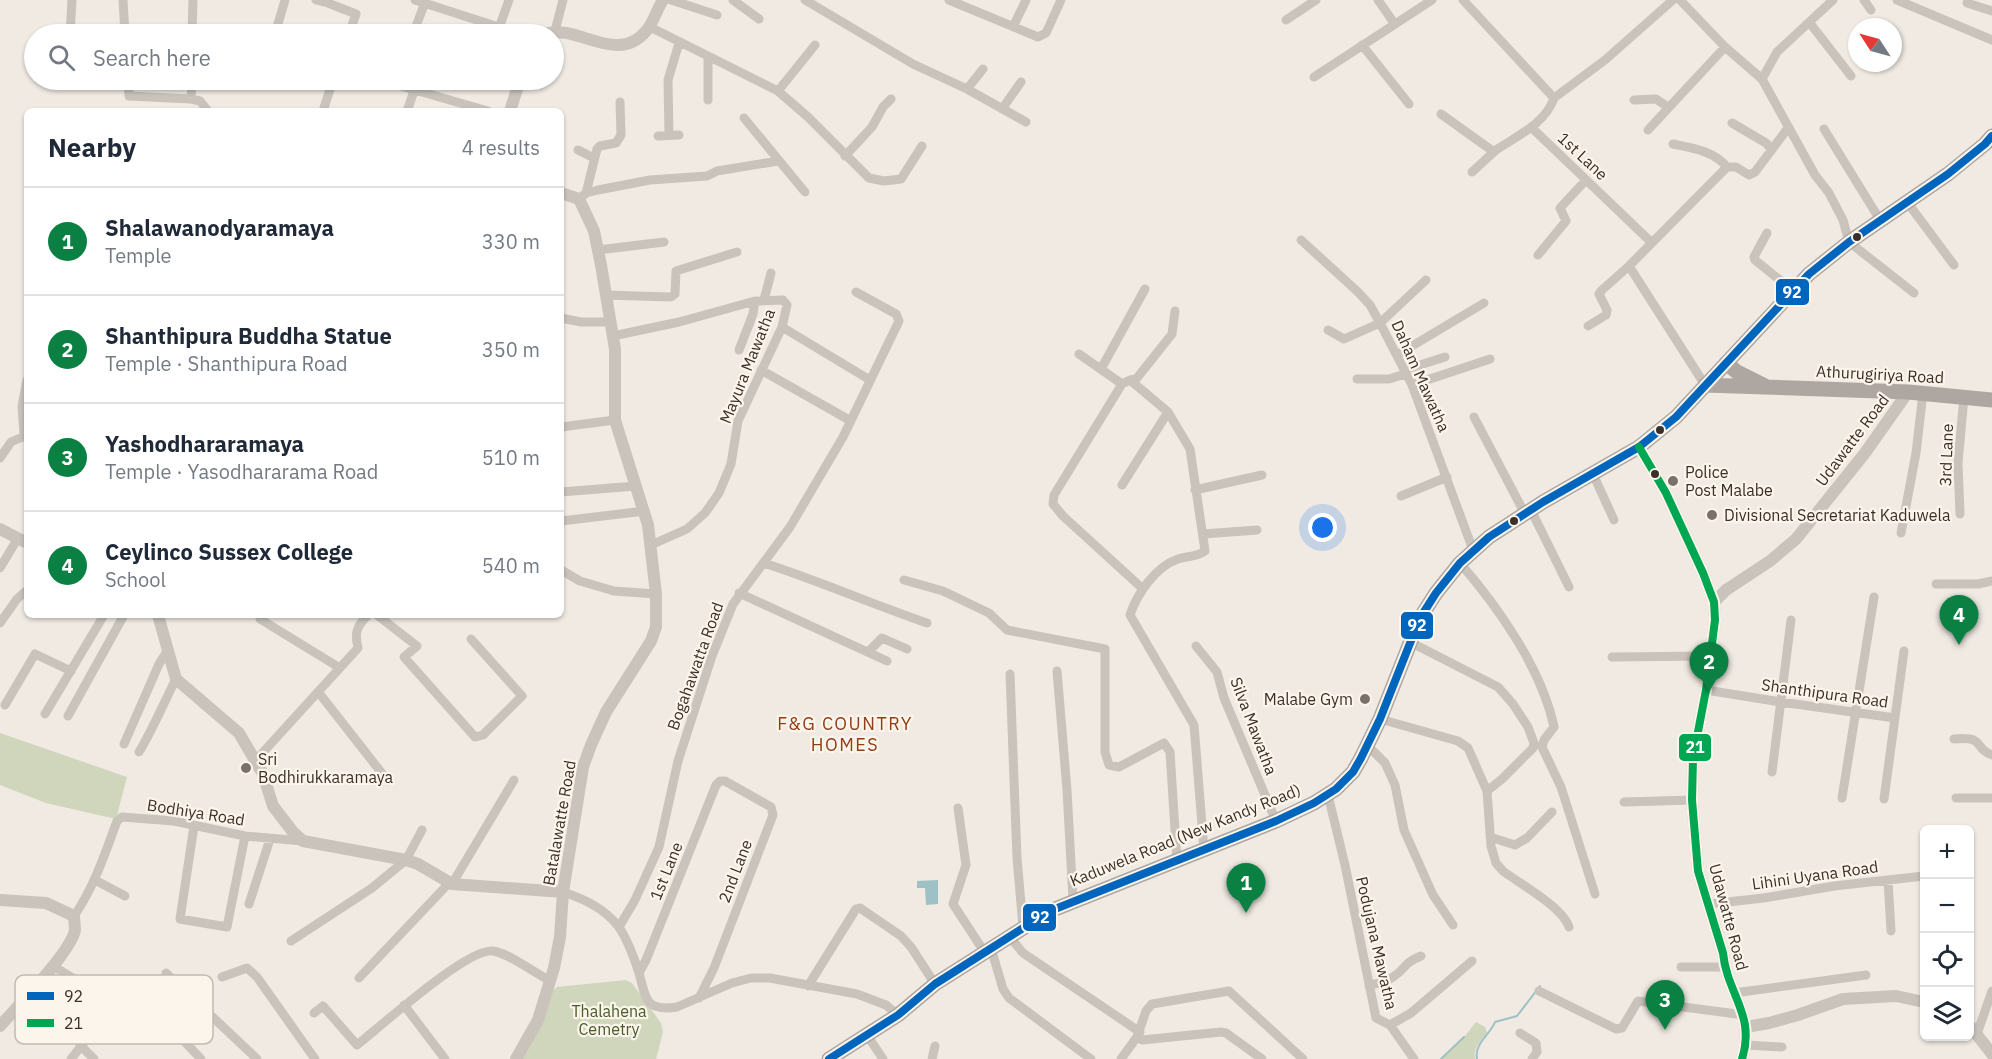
<!DOCTYPE html>
<html lang="en">
<head>
<meta charset="utf-8">
<style>
  :root { --surface:#fff; --page:#f6f6f7; --text:#1f2937; --muted:#747a83; --line:#e0e1e3; --accent:#0b8043 }
  body { margin:0; font-family:"IBM Plex Sans",sans-serif; background:var(--page); color:var(--text) }
  .controls { position:absolute; right:18px; bottom:18px; display:grid; overflow:hidden; border-radius:9px; box-shadow:0 2px 4px #0004 }
  .controls button { width:54px; height:54px; display:grid; place-items:center; padding:0; border:0; border-bottom:2px solid var(--line); background:var(--surface); color:var(--text); font:30px sans-serif }
  .compass { position:absolute; left:1848px; top:18px; width:54px; height:54px; border-radius:50%; background:var(--surface); box-shadow:0 2px 4px #0004; rotate:306deg }
  .you { position:absolute; left:1323px; top:528px; width:21px; height:21px; margin:-15px; border:4px solid #fff; border-radius:50%; background:#1a73e8; box-shadow:0 0 0 9px #1a73e833 }
  .badge { display:grid; place-items:center; width:39px; height:39px; border-radius:50%; background:var(--accent); color:#fff; font-size:20px; font-weight:700 }
  .pin { position:absolute; translate:-50% -50px; filter:drop-shadow(0 2px 3px #0008) }
  .pin::after { content:''; position:absolute; top:32px; width:21px; height:18px; background:inherit; clip-path:polygon(0 0,100% 0,50% 100%) }
  .list { margin:0; padding:0; list-style:none }
  h2 { display:flex; justify-content:space-between; align-items:center; height:78px; margin:0; padding:0 24px; font-size:26px }
  h2 small { font-size:20px; font-weight:400; color:var(--muted) }
  .list li { display:grid; grid-template-columns:39px 1fr auto; gap:18px; align-items:center; box-sizing:border-box; height:108px; padding:0 24px; border-top:2px solid var(--line) }
  .list b { display:block; font-size:22px; white-space:nowrap }
  .list p { margin:0; font-size:20px; white-space:nowrap; color:var(--muted) }
  .list em { font-size:20px; font-style:normal; color:var(--muted) }
  .icon { flex:none; width:33px; height:33px; fill:none; stroke:currentColor; stroke-width:2; stroke-linecap:round; stroke-linejoin:round }
  .map { position:relative; flex:none; width:1992px; height:1059px; overflow:hidden }
  .search { position:absolute; background:var(--surface); box-shadow:0 2px 4px #0004; left:24px; top:24px; width:540px; height:66px; display:flex; align-items:center; gap:15px; box-sizing:border-box; padding:0 21px; border-radius:33px; color:var(--muted); font-size:22px }
  .panel { position:absolute; background:var(--surface); box-shadow:0 2px 4px #0004; left:24px; top:108px; width:540px; height:510px; border-radius:9px }
  .map>svg:first-child { display:block }
  .green { fill:#d0d6bc }
  .water { fill:#9dc1c4 }
  .lines { fill:none; stroke-linecap:round; stroke-linejoin:round }
  .stream { stroke:#9dc1c4; stroke-width:2 }
  .minor { stroke:#c9c3bc; stroke-width:9 }
  .tertiary { stroke:#c9c3bc; stroke-width:12 }
  .primary { stroke:#aea7a1; stroke-width:15 }
  .bus-1-casing { stroke:#fcf5eb; stroke-width:12 }
  .bus-2-casing { stroke:#fcf5eb; stroke-width:12 }
  .bus-1 { stroke:#0065bd; stroke-width:8 }
  .bus-2 { stroke:#00a651; stroke-width:8 }
  .bus-dot { fill:#3b3029; stroke:#fcf5eb; stroke-width:2 }
  .poi-dot { fill:#7a716a; stroke:#fcf5eb; stroke-width:2 }
  .labels { text-anchor:middle; stroke-width:4.5; stroke-linejoin:round; paint-order:stroke }
  .street-label { font-size:16px; fill:#3b3029; stroke:#fcf5eb }
  .poi-label { font-size:16px; fill:#3b3029; stroke:#fcf5eb; text-anchor:start }
  .park-label { font-size:16px; fill:#475c2a; stroke:#fcf5eb }
  .neighbourhood-label { font-size:18px; letter-spacing:1.5px; fill:#933d19; stroke:#fcf5eb }
  .key { fill:#fcf5eb; stroke:#c2bab1; stroke-width:1.5 }
  .key-label { font-size:16px; fill:#3b3029 }
  .line-badge { stroke:#fcf5eb; stroke-width:2 }
  .badge-label { font-size:16px; text-anchor:middle; font-weight:bold; fill:#fff }
</style>
</head>
<body>
<div class="map">
<svg width="1992" height="1059" viewBox="0 0 1992 1059">
  <rect width="100%" height="100%" fill="#f0eae3"/>
  <path class="green" d="M0,733l127,44 -11,42 -70,-16 -46,-18z
    M626,980l6,3 29,40 2,9 -7,27h-139l34,-67 6,-5z
    M1476,1022l9,5 2,6c-7,8 -14,15 -12,26h-34l23,-22z"/>
  <path class="water" d="M938,880v24l-12,1 -1,-17h-8v-7z"/>
  <g class="lines">
    <path class="stream" d="M1441,1059l23,-22
      M1477,1059c-3,-16 13,-24 18,-37l22,-6 23,-30"/>
    <path class="minor" d="M123,0l2,34
      M316,0l12,3 28,11 -7,20
      M415,0l105,34
      M671,0l46,15
      M733,0l26,19
      M805,0l108,64 54,25 59,33
      M949,0l89,37 8,-4 15,-33
      M1378,0l16,23
      M1463,0l91,98 51,-38 68,-60
      M1680,0l45,47 37,32 53,96 14,18 14,27 6,22 65,51
      M1864,0l7,10
      M1897,0l95,40
      M1967,3l25,8
      M1286,20l30,-20
      M1809,22l42,54
      M650,27l128,64 31,27 60,60 15,3 17,-2 21,-33
      M1013,27l13,-27
      M499,28l10,-28
      M555,31l8,-31
      M70,34l2,-34
      M192,34l1,-34
      M275,34l10,-34
      M413,34l13,-34
      M1362,45l47,59
      M1314,77l118,-77
      M1762,79l15,-27 56,-52
      M128,80l1,16 62,3 1,-19
      M276,80v1
      M396,80l-2,4 94,27
      M967,89l16,-20
      M778,91l37,-46
      M191,99l9,2 8,10
      M708,100v-44
      M1634,100l22,-1 12,8
      M1002,109l19,-27
      M323,111l10,-31
      M407,111l7,-20
      M1441,114l53,38
      M744,118l61,74
      M1732,123l34,20 5,6
      M1531,127l121,116
      M1824,129l56,91
      M1648,130l77,-83
      M669,135l-1,-55 11,-37
      M658,136l21,-1
      M1673,144c19,4 41,7 54,23h9l13,8 6,-3 33,-44
      M578,150l16,8
      M845,156l27,-29 11,-20 8,-8
      M1472,172c8,-7 16,-15 24,-22 21,-14 50,-27 58,-52
      M586,193l11,-44 3,-3 16,-3 5,-8 -1,-33
      M579,199l7,-6 12,-3 52,-10 57,-4 10,-5 61,-10
      M1907,202l47,63
      M1767,233l-13,24 1,3 37,30
      M1301,240l57,52 12,13 10,18 32,62 61,165
      M598,250l66,-8
      M1538,255l28,-34 -6,-13 26,-28
      M1629,266l76,119
      M605,295l66,2 4,-3 1,-23 61,-19
      M764,300l7,-27
      M561,318l20,4h29
      M1588,326l18,-11 1,-5 -8,-16 3,-4 27,-24 98,-99
      M782,327l88,53
      M1328,330l16,9 36,-16 46,-43
      M613,336l66,-14 76,-21 28,-1 4,5 -5,22 -44,94 -7,43 -12,29 -14,20 -18,16 -36,16
      M739,350l14,-36 2,-13
      M1079,354l43,30 8,-4 38,32 22,37 15,102c-8,6 -18,5 -27,8 -23,8 -41,35 -48,56l64,110 10,125
      M1397,355l87,-52
      M1101,369l44,-80
      M761,370l90,51
      M1404,370l41,-13
      M1357,379h32l16,-5
      M1130,380l7,-2 35,-44 3,-23
      M1122,384l-68,111 -1,9 10,12 80,73
      M1412,385l78,-26
      M1474,417l51,97
      M561,427l54,-7
      M24,435l-2,-29 5,-26
      M0,458l11,-16 16,-7
      M1593,474l21,46
      M1122,485l46,-73
      M1195,490l67,-15
      M561,492l75,-6
      M1401,496l46,-19
      M1531,510l38,77
      M1960,514l-2,-51 6,-66
      M561,521l84,-10
      M1901,533l15,-80 7,-60
      M1203,534l54,-4
      M764,563c55,18 108,41 163,60
      M1460,563c38,44 82,106 94,164l-10,13 -2,7 19,40 34,107
      M0,568l18,-30
      M561,570l19,11 34,10 42,3
      M904,580l39,11 46,22 18,17 98,19v103l4,13 10,2 45,-24 6,9 7,109
      M1936,584h42l14,-3
      M739,593l148,68
      M377,615l40,31 -13,11 71,80 8,-2 39,-39 -51,-57
      M260,619l80,49
      M0,623l17,-24 10,-9
      M1410,642l88,45 15,17 15,23 6,16 -1,5 -31,31 -15,12
      M1196,646l21,26 7,26 52,123
      M868,652l14,-14 25,11
      M1612,657l99,-1
      M1057,671l10,119 6,110
      M1010,674l7,184 6,69
      M1706,690l75,12 114,16
      M319,693l69,88
      M5,705l30,-51 36,17
      M45,714l59,-99
      M68,716l56,-101
      M1380,719l78,22 10,7 19,43 4,55 5,17 7,8c17,13 60,36 66,56
      M1954,739c33,-3 18,9 38,16
      M124,744l35,-80 9,-14
      M1367,745l18,18 10,22 9,45 29,65 20,30
      M139,752c14,-23 24,-48 37,-73
      M255,761l103,-113c-4,-16 -1,-22 10,-33
      M1772,772l19,-152
      M1328,795l17,70 31,153 14,7 21,-12 61,-52
      M1842,798l32,-201
      M1956,798h36
      M1884,799l20,-148
      M1624,802l68,-2
      M958,808l8,57 -13,39 32,49
      M194,826l-14,93 47,8 18,-91
      M1490,837l25,8 12,-7 25,-26
      M95,880l30,16
      M1888,880l3,51
      M452,884l62,-104
      M563,892c21,7 41,16 55,34 8,10 17,34 21,47 7,24 5,39 38,34l55,-24 19,-5h19l87,16 29,11 12,10
      M249,904l21,-65
      M1709,904l55,-6 70,-12 90,-10
      M74,916c20,-29 31,-62 43,-95l5,-4 52,4 71,15 58,5
      M619,927l16,-27 24,-53 19,-86 34,-105 21,-52 57,-77 53,-90 56,-116 -3,-7 -40,-22
      M1009,936l14,17 117,79
      M291,941l81,-53 34,-28 16,-30
      M991,948l12,41 6,9 82,61
      M53,966l78,47 16,-7 5,1 49,52
      M1681,967h43
      M166,973l91,86
      M639,973l7,-13 70,-175 4,-4h5l46,26 2,8 -59,153 -15,30
      M222,977l25,-9 10,9 58,82
      M359,978l90,-95
      M808,986l48,-77 4,-1 41,28 10,11 24,37
      M1369,986c8,-3 17,-4 24,-9 13,-8 10,-14 28,-21
      M1539,991l77,38 6,-1 16,-27 106,14
      M1734,993l132,-18
      M404,1005l41,54
      M314,1013l9,-7 34,39c23,-18 111,-98 136,-94 18,3 41,22 58,30
      M1390,1025l24,34
      M1520,1033l16,10 1,9 -5,7
      M1977,1034l15,-43
      M867,1035l16,24
      M1137,1037l5,3 79,-8 5,1 36,26
      M80,1045l14,14
      M1746,1045l36,2
      M71,1059l44,-56
      M932,1059l3,-13
      M1121,1059l16,-22 9,-26 6,-7 77,-13 74,68"/>
    <path class="tertiary" d="M545,34c33,-11 72,33 102,-4 7,-9 10,-21 16,-30
      M510,111l10,-31
      M1639,447l27,46 37,80 11,29 1,18 -9,70 -13,68 -1,42 6,71 25,82c4,41 33,62 19,106
      M0,529l27,14
      M1714,602l12,-12 44,-29 26,-22 69,-86 43,-61
      M158,615l18,64 63,54 24,41 10,32 20,26 10,9 103,19 12,4 34,20 111,8
      M0,900l46,3 28,13c0,4 1,10 1,14 -4,22 -58,77 -75,96
      M1970,1026l22,28
      M1746,1027l23,-4 29,-8 45,-16 53,-3 28,6
      M516,1059l22,-39 16,-52 6,-31 3,-45 20,-125 8,-22 15,-33 45,-71 5,-14v-33l-8,-69 -33,-105v-71l-14,-84 -7,-34 -15,-32 -18,-6"/>
    <path class="primary" d="M1726,363l11,9 28,14
      M1705,385l203,7 84,8
      M829,1059l69,-44 37,-31 115,-73 226,-90 38,-18 22,-14 17,-17 8,-14 19,-39 40,-101 16,-25 24,-30 29,-26 54,-35 96,-55 37,-30 133,-143 40,-32 99,-68 37,-30 7,-8"/>
    <g class="bus-1-casing">
      <path id="bus-1" d="M829,1059l69,-44 37,-31 115,-73 226,-90 38,-18 22,-14 17,-17 8,-14 19,-39 40,-101 16,-25 24,-30 29,-26 54,-35 96,-55 37,-30 133,-143 40,-32 99,-68 37,-30 7,-8"/>
    </g>
    <g class="bus-2-casing">
      <path id="bus-2" d="M1639,447l27,46 37,80 11,29 1,18 -9,70 -13,68 -1,42 6,71 25,82c4,41 33,62 19,106"/>
    </g>
    <use href="#bus-1" class="bus-1"/>
    <use href="#bus-2" class="bus-2"/>
  </g>
  <g class="bus-dot">
    <circle cx="1857" cy="237" r="5"/>
    <circle cx="1660" cy="430" r="5"/>
    <circle cx="1655" cy="474" r="5"/>
    <circle cx="1514" cy="521" r="5"/>
  </g>
  <g class="poi-dot">
    <circle cx="1673" cy="481" r="6"/>
    <circle cx="1712" cy="515" r="6"/>
    <circle cx="1365" cy="699" r="6"/>
    <circle cx="246" cy="768" r="6"/>
  </g>
  <g class="labels">
    <g class="street-label">
      <text transform="translate(1583 156) rotate(43)" y="6">1st Lane</text>
      <text transform="translate(747 366) rotate(-68)" y="6">Mayura Mawatha</text>
      <text transform="translate(1880 374) rotate(3)" y="6">Athurugiriya Road</text>
      <text transform="translate(1421 376) rotate(66)" y="6">Daham Mawatha</text>
      <text transform="translate(1852 440) rotate(-53)" y="6">Udawatte Road</text>
      <text transform="translate(1946 455) rotate(-88)" y="6">3rd Lane</text>
      <text transform="translate(695 666) rotate(-70)" y="6">Bogahawatta Road</text>
      <text transform="translate(1825 693) rotate(8)" y="6">Shanthipura Road</text>
      <text transform="translate(1254 726) rotate(69)" y="6">Silva Mawatha</text>
      <text transform="translate(196 812) rotate(9)" y="6">Bodhiya Road</text>
      <text transform="translate(559 823) rotate(-80)" y="6">Batalawatte Road</text>
      <text transform="translate(1185 835) rotate(-22)" y="6">Kaduwela Road (New Kandy Road)</text>
      <text transform="translate(666 871) rotate(-68)" y="6">1st Lane</text>
      <text transform="translate(735 871) rotate(-69)" y="6">2nd Lane</text>
      <text transform="translate(1815 875) rotate(-8)" y="6">Lihini Uyana Road</text>
      <text transform="translate(1729 917) rotate(75)" y="6">Udawatte Road</text>
      <text transform="translate(1377 943) rotate(77)" y="6">Podujana Mawatha</text>
    </g>
    <g class="poi-label">
      <text x="1685" y="478">Police<tspan x="1685" dy="18">Post Malabe</tspan></text>
      <text x="1724" y="521">Divisional Secretariat Kaduwela</text>
      <text x="1353" y="705" text-anchor="end">Malabe Gym</text>
      <text x="258" y="765">Sri<tspan x="258" dy="18">Bodhirukkaramaya</tspan></text>
    </g>
    <g class="park-label">
      <text x="609" y="1017">Thalahena<tspan x="609" dy="18">Cemetry</tspan></text>
    </g>
    <g class="neighbourhood-label">
      <text x="845" y="730">F&amp;G COUNTRY<tspan x="845" dy="21">HOMES</tspan></text>
    </g>
  </g>
  <rect x="15" y="975" width="198" height="69" rx="9" class="key"/>
  <rect x="27" y="992" width="27" height="8" fill="#0065bd"/>
  <rect x="27" y="1019" width="27" height="8" fill="#00a651"/>
  <g class="key-label">
    <text x="64" y="1002">92</text>
    <text x="64" y="1029">21</text>
  </g>
  <g class="line-badge">
    <rect x="1775" y="278" width="35" height="28" rx="6" fill="#0065bd"/>
    <rect x="1400" y="611" width="34" height="29" rx="6" fill="#0065bd"/>
    <rect x="1678" y="733" width="34" height="29" rx="6" fill="#00a651"/>
    <rect x="1022" y="903" width="35" height="29" rx="6" fill="#0065bd"/>
  </g>
  <g class="badge-label">
    <text x="1792" y="298">92</text>
    <text x="1417" y="631">92</text>
    <text x="1695" y="753">21</text>
    <text x="1040" y="923">92</text>
  </g>
</svg>
<div class="controls">
<button>+</button>
<button>−</button>
<button><svg class="icon" aria-label="locate" viewBox="0 0 24 24"><circle cx="12" cy="12" r="6"/><path d="M12 2v4M12 18v4M2 12h4M18 12h4"/></svg></button>
<button><svg class="icon" aria-label="layers" viewBox="0 0 24 24"><path d="M12 4l9 5-9 5-9-5zM3 14l9 5 9-5"/></svg></button>
</div>
<svg class="compass" viewBox="-18 -18 36 36"><path d="M0-13l5 13h-10z" fill="#e53935"/><path d="M0 13l5-13h-10z" fill="#747a83"/></svg>
<div class="you"></div>
<div class="pin badge" style="left:1246px;top:913px">1</div>
<div class="pin badge" style="left:1709px;top:692px">2</div>
<div class="pin badge" style="left:1665px;top:1030px">3</div>
<div class="pin badge" style="left:1959px;top:645px">4</div>
<div class="search"><svg class="icon" aria-label="search" viewBox="0 0 24 24"><circle cx="10" cy="10" r="6"/><path d="M15 15l6 6"/></svg>Search here</div>
<section class="panel">
<h2>Nearby<small>4 results</small></h2>
<ul class="list">
<li><span class="badge">1</span><div><b>Shalawanodyaramaya</b><p>Temple</p></div><em>330 m</em></li>
<li><span class="badge">2</span><div><b>Shanthipura Buddha Statue</b><p>Temple · Shanthipura Road</p></div><em>350 m</em></li>
<li><span class="badge">3</span><div><b>Yashodhararamaya</b><p>Temple · Yasodhararama Road</p></div><em>510 m</em></li>
<li><span class="badge">4</span><div><b>Ceylinco Sussex College</b><p>School</p></div><em>540 m</em></li>
</ul>
</section>
</div>
</body>
</html>
